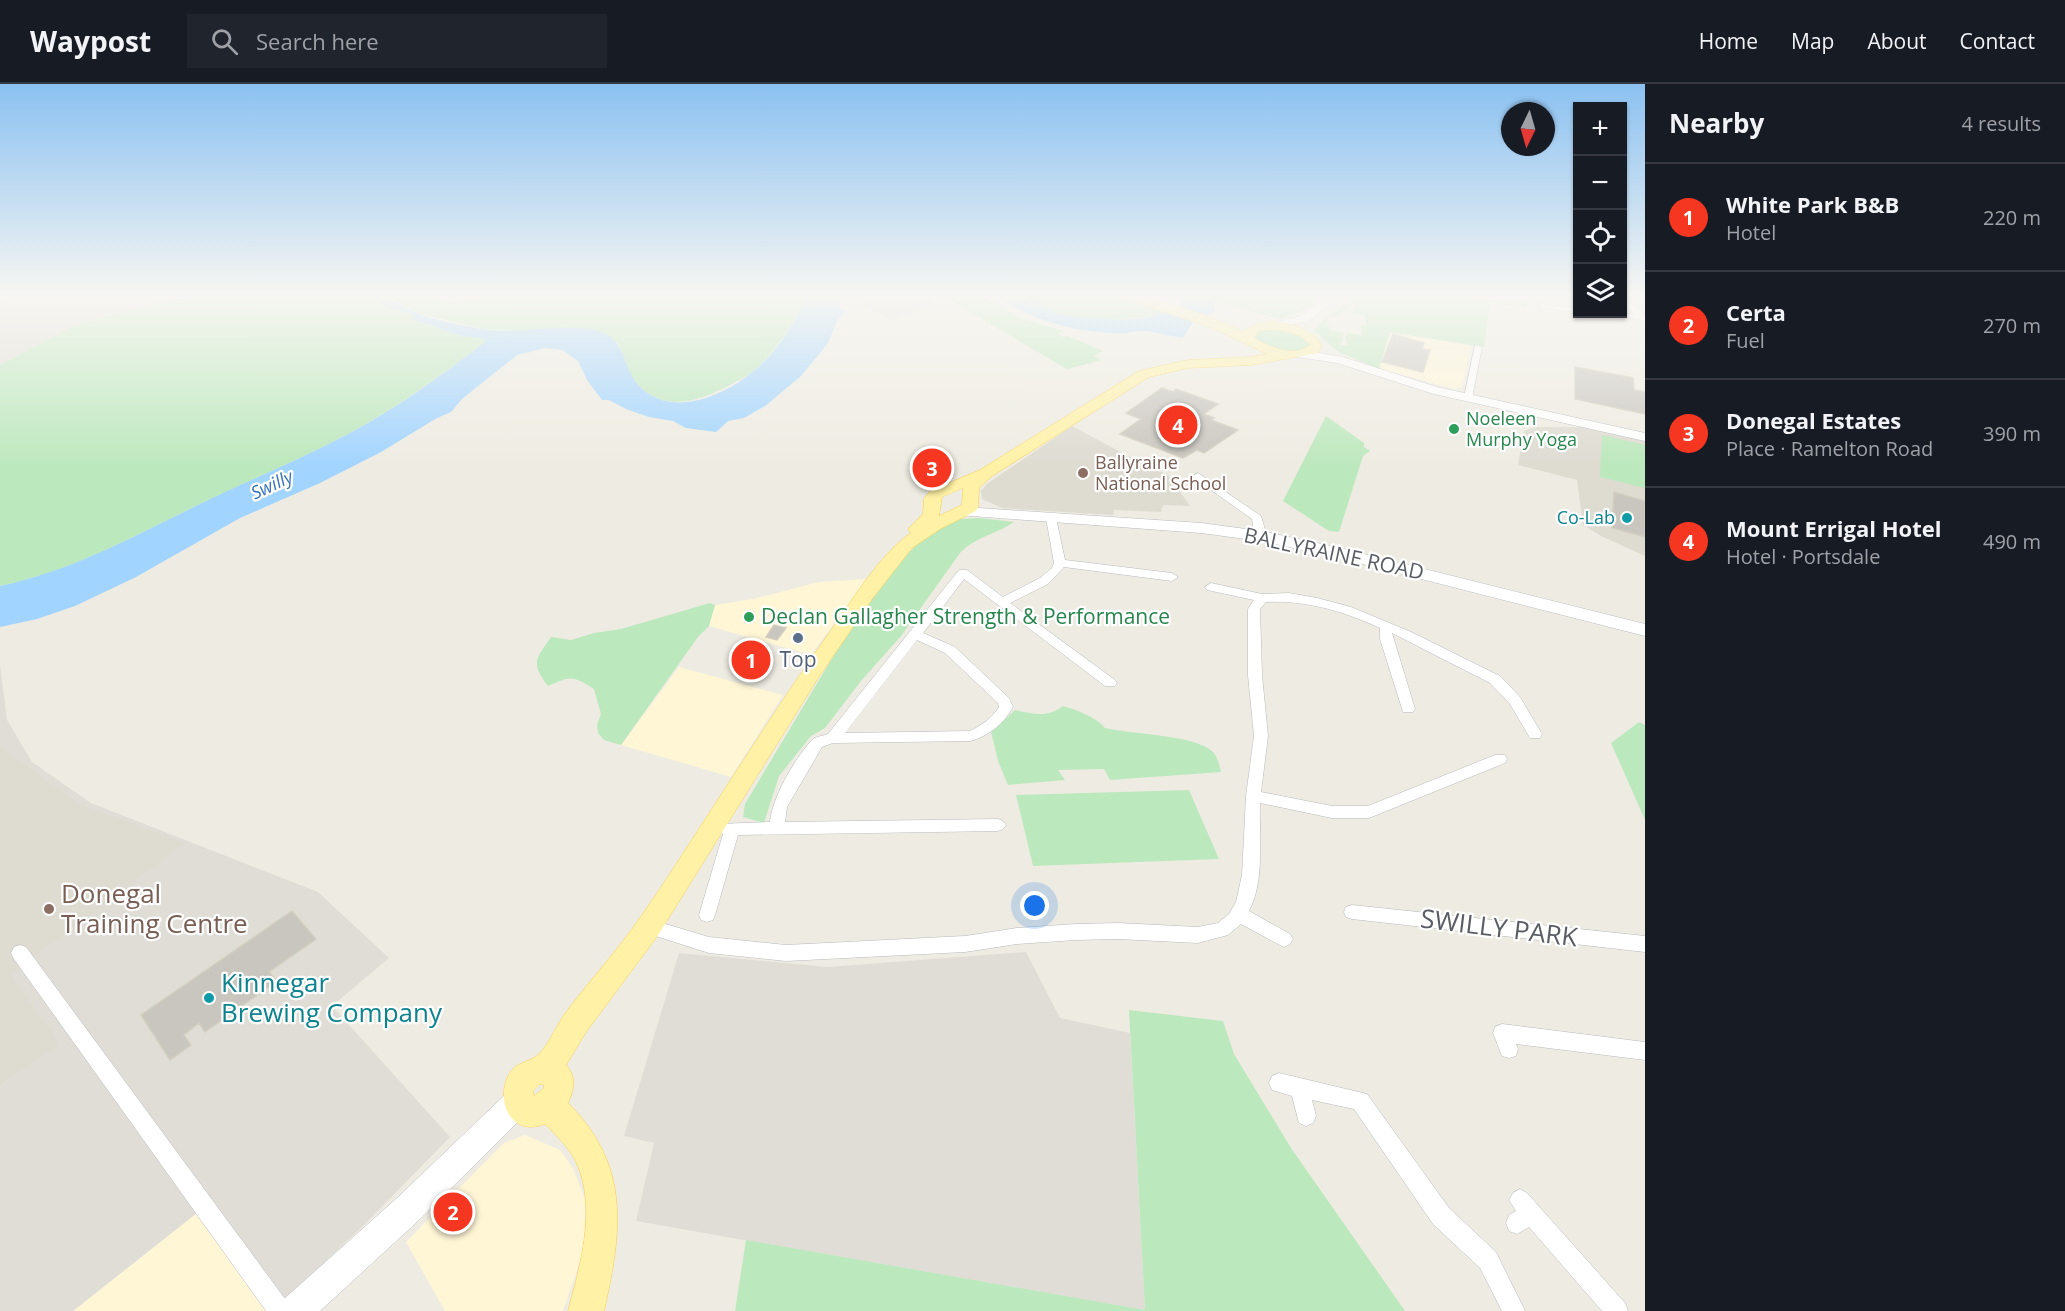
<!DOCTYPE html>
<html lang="en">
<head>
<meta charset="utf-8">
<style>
  :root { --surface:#171b24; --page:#20242c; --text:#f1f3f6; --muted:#9ea1a6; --line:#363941; --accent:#f53621 }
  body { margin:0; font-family:"Open Sans",sans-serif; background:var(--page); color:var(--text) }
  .controls { position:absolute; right:18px; top:18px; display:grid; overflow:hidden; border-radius:0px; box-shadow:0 2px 4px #0004 }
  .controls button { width:54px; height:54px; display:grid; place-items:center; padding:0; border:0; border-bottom:2px solid var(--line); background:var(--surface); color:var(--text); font:30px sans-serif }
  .compass { position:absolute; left:1501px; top:18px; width:54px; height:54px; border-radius:50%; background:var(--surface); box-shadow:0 2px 4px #0004; rotate:185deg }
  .you { position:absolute; left:1035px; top:822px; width:21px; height:21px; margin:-15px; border:4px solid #fff; border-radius:50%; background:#1a73e8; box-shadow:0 0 0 9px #1a73e833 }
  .badge { display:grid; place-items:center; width:39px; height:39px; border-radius:50%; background:var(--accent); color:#fff; font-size:20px; font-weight:700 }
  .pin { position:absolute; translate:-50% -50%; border:3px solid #fff; box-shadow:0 2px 6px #0006 }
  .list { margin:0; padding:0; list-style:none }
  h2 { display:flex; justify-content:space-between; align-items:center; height:78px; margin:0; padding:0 24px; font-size:26px }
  h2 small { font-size:20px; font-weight:400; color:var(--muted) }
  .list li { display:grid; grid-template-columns:39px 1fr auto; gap:18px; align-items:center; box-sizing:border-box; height:108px; padding:0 24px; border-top:2px solid var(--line) }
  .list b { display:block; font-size:22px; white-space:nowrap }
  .list p { margin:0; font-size:20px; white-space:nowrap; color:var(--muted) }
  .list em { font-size:20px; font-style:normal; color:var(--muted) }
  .icon { flex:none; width:33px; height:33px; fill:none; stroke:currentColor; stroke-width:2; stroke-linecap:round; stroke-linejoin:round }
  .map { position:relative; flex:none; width:1645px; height:1227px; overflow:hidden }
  header { display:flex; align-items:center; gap:36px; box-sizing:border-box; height:84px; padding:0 30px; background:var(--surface); border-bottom:2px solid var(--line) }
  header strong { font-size:28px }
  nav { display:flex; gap:33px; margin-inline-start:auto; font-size:21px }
  .search { width:420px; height:54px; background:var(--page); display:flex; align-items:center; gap:15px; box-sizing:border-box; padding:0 21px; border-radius:0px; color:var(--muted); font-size:22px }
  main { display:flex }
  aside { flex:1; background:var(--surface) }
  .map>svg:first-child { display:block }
  .commercial { fill:#fff6d6 }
  .industrial { fill:#dfddd6 }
  .education { fill:#dedbd1 }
  .green { fill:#bce8bd }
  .water { fill:#a1d4ff }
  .building { fill:#c9c6bf; stroke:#d3cec0; stroke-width:1.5 }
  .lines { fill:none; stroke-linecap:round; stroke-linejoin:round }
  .minor-casing { stroke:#b7babf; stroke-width:1 }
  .secondary-casing { stroke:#b7bbc1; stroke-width:1 }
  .primary-casing { stroke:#fbce4e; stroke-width:1 }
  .minor { fill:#fff; fill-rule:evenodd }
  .secondary { fill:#fff; fill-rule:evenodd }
  .primary { fill:#fff2a6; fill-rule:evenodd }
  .leisure-dot { fill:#2e9e5b; stroke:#fff; stroke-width:2 }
  .education-dot { fill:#8d6e63; stroke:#fff; stroke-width:2 }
  .culture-dot { fill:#0f9aa8; stroke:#fff; stroke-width:2 }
  .service-dot { fill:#5c6f8a; stroke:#fff; stroke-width:2 }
  .labels { text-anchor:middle; stroke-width:4.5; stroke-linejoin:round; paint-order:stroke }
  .far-leisure-label { font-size:18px; fill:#27864d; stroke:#fff; text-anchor:start }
  .far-education-label { font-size:18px; fill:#785e54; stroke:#fff; text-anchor:start }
  .far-water-label { font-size:18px; font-style:italic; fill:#3773b8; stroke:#fff }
  .far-culture-label { font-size:18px; fill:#0d838f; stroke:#fff; text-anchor:end }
  .street-label { font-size:21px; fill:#5a5e64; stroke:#fff }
  .leisure-label { font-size:21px; fill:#27864d; stroke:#fff; text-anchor:start }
  .service-label { font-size:21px; fill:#4e5e75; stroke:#fff }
  .near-education-label { font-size:26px; fill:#785e54; stroke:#fff; text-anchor:start }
  .near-street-label { font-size:26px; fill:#5a5e64; stroke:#fff }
  .near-culture-label { font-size:26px; fill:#0d838f; stroke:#fff; text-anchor:start }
</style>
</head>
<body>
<header>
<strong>Waypost</strong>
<div class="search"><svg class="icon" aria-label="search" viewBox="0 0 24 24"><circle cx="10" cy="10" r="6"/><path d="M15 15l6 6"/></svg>Search here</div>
<nav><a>Home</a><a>Map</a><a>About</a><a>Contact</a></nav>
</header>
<main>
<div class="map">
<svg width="1645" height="1227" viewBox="0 0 1645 1227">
  <rect width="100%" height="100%" fill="#eeece2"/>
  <path class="commercial" d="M1390,248l82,14 -10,41 -7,2 -76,-20z
    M867,495l-56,76 -102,-29 6,-21 38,-6 66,-17z
    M679,583l104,28 -52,82 -110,-32z
    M525,1051l35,15 13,18 12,32v46l-22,65h-118l-39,-69 98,-99z
    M207,1121l65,106h-199z"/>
  <path class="industrial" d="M4,212h191l-118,29 -77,40v-64z
    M864,212h67l5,4 -43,21 -31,-16z
    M0,581l7,55 25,42 59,41 227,89 71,66 -57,48 118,131 -86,88 -85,80 -72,-100 -134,106h-73z
    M1026,868l34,66 70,15 15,277 -509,-89 18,-78 -30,-7 55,-183 149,14z"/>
  <path class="education" d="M1072,342l71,38 25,11 22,31 -27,-1 -2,7 -47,-2 -1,5 -111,-7 -20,-9 -1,-8 6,-7z
    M1534,343h47l64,14v115l-44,-20 -18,-11 -6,-45 -59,-15 6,-34z
    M0,663l79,57 106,39 -174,131 48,70 -59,41z"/>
  <path class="green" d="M195,212h175l18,12 26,6 -2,6c18,3 33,12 51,16 8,2 18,0 23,5 -44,34 -91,68 -140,94 -48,26 -99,46 -148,70 -68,33 -123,65 -198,81v-221l76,-40 59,-16z
    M387,212h54l-2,3 12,4 37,-7h319c-12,27 -29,52 -50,72 -8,8 -18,12 -27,17 -29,15 -62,28 -90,2 -11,-11 -18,-30 -23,-45l-93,-12 -41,-1 -65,-16z
    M943,212h40l39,23 42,12 -7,3 6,3 5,-1 35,15 -9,5 7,4 -34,9z
    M1024,212h90l50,16c-23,10 -83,9 -107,1 -11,-4 -23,-10 -33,-17z
    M1210,212h111l-18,15 -22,8 -66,-17z
    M1345,212h113l49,6 20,-1 3,6 -40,-4 -6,44 -94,-15 -11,37 -40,-17 -24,-20v-3c9,-10 22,-17 30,-27l6,2 -2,5 -14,8 -6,-1 -3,7 6,8 13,2 -3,3 1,6 -4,1 2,2h7l-3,-7 3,-5 14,2 -1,-10h6l-3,-10 -15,-1 7,-8z
    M1271,245l31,7 7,9c-16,15 -39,1 -55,-6l1,-6z
    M1326,332l38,27v4l6,4 -7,5 -24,76 -10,-1 -46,-30z
    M1602,351l43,10v43l-45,-11z
    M979,434l35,4c-17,12 -39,15 -54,31l-59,83 -40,45 -36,47 -14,8 -32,40 -15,47 -21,-6 2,-13 89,-149 58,-85 37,-38 32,-13z
    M710,519l5,2 -6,21 -11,11 -77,108 -17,-5 -6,-7 -1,-8 4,-11 -7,-25c-22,-14 -23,-13 -46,-3 -18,-23 -12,-27 3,-49l20,3 23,-7 27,-4z
    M1063,622c14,4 33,11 42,22 25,6 90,7 107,23 6,6 7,13 9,21l-111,8 -6,-11 -46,1 7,10 -57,5 -10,-24 -7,-29 24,-22c18,4 33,8 48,-4z
    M1639,638l6,3v95l-34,-77z
    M1189,706l30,69 -186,7 -17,-71z
    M1129,926l94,11 11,33 57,94 114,163h-670l11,-71 399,70z"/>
  <path class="water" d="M370,212c20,0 25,6 41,14 18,10 49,15 70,19 35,6 85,-7 118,2 27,8 23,38 41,56 33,32 86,8 115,-17 23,-19 40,-47 52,-74h32l1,13 5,2 -8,10 -9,22 -27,33 -36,30 -21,12 -16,3 -12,11 -30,-4 -13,-7 -24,-4 -23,-8 -17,-9h-7l-15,-20 -9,-19 -15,-11 -18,-2 -28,7 -55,44 -11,13 -14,6 -56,34 -61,31 -80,35 -104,59 -61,29 -38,13 -37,8v-41c75,-16 134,-50 202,-83 48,-23 97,-43 144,-68 48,-25 97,-60 140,-94 -5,-5 -15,-3 -23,-5 -18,-4 -32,-13 -51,-16l2,-6 -26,-6z
    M999,212h25l34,18 22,3 41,3 25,-2 18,-6 5,1 15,-9 -9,-8h35l8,9h-3l-1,7 -21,10 -10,16c-14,-2 -28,-7 -42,-7 -4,0 -9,1 -14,2 -39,2 -98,-11 -128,-37z"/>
  <path class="building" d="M1393,250l31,9 -2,6 8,1 -7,22 -41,-10z
    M1575,283l58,11 1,12 11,2v22l-70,-15z
    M1162,304l11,4 3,-3 42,15 -14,10 10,4 -3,2 27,10 -34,23 -7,-3 -14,8 -63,-24 21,-15 -15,-6z
    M929,374l20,8 -14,11 -21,-8z
    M1614,408l31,9v36l-33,-9z
    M774,541l12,3 -9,12 -11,-3z
    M292,827l24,28 -47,33 8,9 -72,51 -6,-9 -15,12 7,10 -21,15 -29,-45z"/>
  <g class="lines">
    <g class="minor-casing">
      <path id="minor" d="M1622,212l23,19v7l-6,-3 -33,-3 -1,-2h29l-12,-11z
        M1540,220l38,4v4l-35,-4h-3z
        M1475,261l7,2 -10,51 -4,3 -4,-3z
        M1198,389l63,43 6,20 -2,2 -4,1 -6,-3 -3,-17 -58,-41 -1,-2z
        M1051,431l5,3 9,42 107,13 6,4 -6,4 -108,-14 -16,17 -38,19 105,77 2,3 -2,3h-10l-141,-107 -41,54 32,14 54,51 4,9c-10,17 -23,28 -42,34l-138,2 -11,4 -35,60 -2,15 213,-3 5,2 3,4 -3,4 -5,2 -260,4 -23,80 -2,5 -6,2 -6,-2 -2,-5 24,-81 -4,-2 -3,-4 3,-4 51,-2c2,-24 24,-62 41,-81 3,-4 11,-5 17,-7l131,-164h8l36,27 37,-19 12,-10 2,-5 -8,-45zM917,556l28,13 53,50 1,4c-7,11 -17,18 -29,24l-125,2z
        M1211,499l51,11 27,-1 28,5 34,9 60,25 89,44 20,21 22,37 -2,4h-10l-20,-34 -20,-21 -98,-50 23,76 -2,3h-10l-23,-73v-11c-37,-17 -74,-28 -114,-26l-6,7 2,66 6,61 -7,56 71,14h36l127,-51h10l2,4 -2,4 -136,55h-37l-72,-15c-1,34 5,78 -11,108l41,23 3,5 -3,5 -6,3 -6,-3 -37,-20 -13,11 -30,8 -80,-4 -42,1 -59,4 -52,8 -179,9 -77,-8 -66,-21 -2,-5 2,-5 6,-3 60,18 77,8 179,-9 52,-8 59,-4 42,-1 80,4 20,-4 11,-9 7,-12 6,-27 4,-79 8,-60 -6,-61v-66l6,-9 -47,-10 -2,-3z
        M1352,821l293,31v16l-293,-33 -6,-2 -2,-5 2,-5z
        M20,861l6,2 262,356 3,8h-25l-252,-352 -3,-6 3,-6z
        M1502,940l143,18v18l-129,-16 2,5 -2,7 -7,2 -7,-2 -9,-23 2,-6z
        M1279,989l88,21 82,114 47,44 29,59h-23l-22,-43 -47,-44 -79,-115 -42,-9 4,16 -3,7 -7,3 -7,-3 -7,-27 -20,-6 -3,-7 3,-7z
        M1520,1105l7,4 98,110 3,8h-26l-73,-84 -12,7 -8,-3 -3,-8 3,-8 7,-4 -7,-11 4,-7z"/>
    </g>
    <g class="secondary-casing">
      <path id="secondary" d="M1327,212h12l-30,25 -42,9 -6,-3 2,-2 38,-9z
        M1302,266l41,7 94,30 208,46v8l-211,-47 -97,-31 -39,-6v-6z
        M963,423l238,16 60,8 75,16 309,77v12l-310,-79 -74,-16 -60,-8 -243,-18 -3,-3z
        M518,1004l10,4 4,10 -4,10 -110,109 -98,90h-40l4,-12 112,-100 112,-107z"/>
    </g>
    <g class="primary-casing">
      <path id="primary" d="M1116,212c38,0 93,18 127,36 23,-19 63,-10 79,13l-4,8 -67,12 -63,3 -39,9 -157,99 -13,12 -1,19 -2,4 -36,18 -28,19 -40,51 -54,79 -160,257 -72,97 -20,33c11,13 8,24 2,38 63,63 54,128 36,208h-36c12,-45 29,-102 9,-147 -7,-16 -20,-28 -32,-40 -32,13 -50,-20 -37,-48 7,-15 23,-13 32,-23 11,-12 17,-29 27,-42 24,-32 51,-61 73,-93 25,-35 47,-71 70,-106 42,-65 84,-130 129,-193 19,-28 44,-67 72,-86l-3,-4 15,-15 1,-15 6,-8 50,-21 159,-99 49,-11 63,-3 16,-3 -54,-26zM1264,246c16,-1 35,1 46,15 -15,13 -41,2 -56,-7l4,-6zM963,404l-1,17 -23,11 3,-19zM540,1000l4,1v3l-10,8 -1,-5z"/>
    </g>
    <use href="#minor" class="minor"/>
    <use href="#secondary" class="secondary"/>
    <use href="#primary" class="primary"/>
  </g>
  <linearGradient id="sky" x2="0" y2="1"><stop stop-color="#8bc1f1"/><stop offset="0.55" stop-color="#f7f6f2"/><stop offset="1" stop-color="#f7f6f2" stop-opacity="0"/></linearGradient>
  <rect width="1645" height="384" fill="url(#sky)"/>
  <g class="leisure-dot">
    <circle cx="1454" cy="345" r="6"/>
    <circle cx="749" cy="533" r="6"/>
  </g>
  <g class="education-dot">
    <circle cx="1083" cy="389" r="6"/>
    <circle cx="49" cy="825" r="6"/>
  </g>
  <g class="culture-dot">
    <circle cx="1627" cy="434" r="6"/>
    <circle cx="209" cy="914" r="6"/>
  </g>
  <circle class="service-dot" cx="798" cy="554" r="6"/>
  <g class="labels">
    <g class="far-leisure-label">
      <text x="1466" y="341">Noeleen<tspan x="1466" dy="21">Murphy Yoga</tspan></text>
    </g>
    <g class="far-education-label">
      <text x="1095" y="385">Ballyraine<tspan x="1095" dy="21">National School</tspan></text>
    </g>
    <g class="far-water-label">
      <text transform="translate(272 401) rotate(-25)" y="6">Swilly</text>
    </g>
    <g class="far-culture-label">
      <text x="1615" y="440">Co-Lab</text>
    </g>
    <g class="street-label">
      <text transform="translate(1334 470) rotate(12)" y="7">BALLYRAINE ROAD</text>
    </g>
    <g class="leisure-label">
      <text x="761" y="540">Declan Gallagher Strength &amp; Performance</text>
    </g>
    <g class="service-label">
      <text x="798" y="583">Top</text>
    </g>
    <g class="near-education-label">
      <text x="61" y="819">Donegal<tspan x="61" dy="30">Training Centre</tspan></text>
    </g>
    <g class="near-street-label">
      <text transform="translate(1499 844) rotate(7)" y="9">SWILLY PARK</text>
    </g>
    <g class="near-culture-label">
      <text x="221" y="908">Kinnegar<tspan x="221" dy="30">Brewing Company</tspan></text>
    </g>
  </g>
</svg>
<div class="controls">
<button>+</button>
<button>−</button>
<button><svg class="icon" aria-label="locate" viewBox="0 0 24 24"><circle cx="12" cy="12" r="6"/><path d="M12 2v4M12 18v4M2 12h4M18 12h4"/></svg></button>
<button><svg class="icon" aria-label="layers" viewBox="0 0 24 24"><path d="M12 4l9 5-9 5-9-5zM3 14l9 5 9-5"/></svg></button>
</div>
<svg class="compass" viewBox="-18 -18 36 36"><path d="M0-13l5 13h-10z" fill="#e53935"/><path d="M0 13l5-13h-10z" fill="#9ea1a6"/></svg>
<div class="you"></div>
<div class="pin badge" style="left:751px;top:576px">1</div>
<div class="pin badge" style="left:453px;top:1128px">2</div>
<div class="pin badge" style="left:932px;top:384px">3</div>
<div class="pin badge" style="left:1178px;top:341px">4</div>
</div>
<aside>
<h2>Nearby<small>4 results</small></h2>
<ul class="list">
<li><span class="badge">1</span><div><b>White Park B&amp;B</b><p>Hotel</p></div><em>220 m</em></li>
<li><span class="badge">2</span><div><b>Certa</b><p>Fuel</p></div><em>270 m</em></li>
<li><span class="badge">3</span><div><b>Donegal Estates</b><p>Place · Ramelton Road</p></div><em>390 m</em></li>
<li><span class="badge">4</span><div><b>Mount Errigal Hotel</b><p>Hotel · Portsdale</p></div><em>490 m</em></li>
</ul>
</aside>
</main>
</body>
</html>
